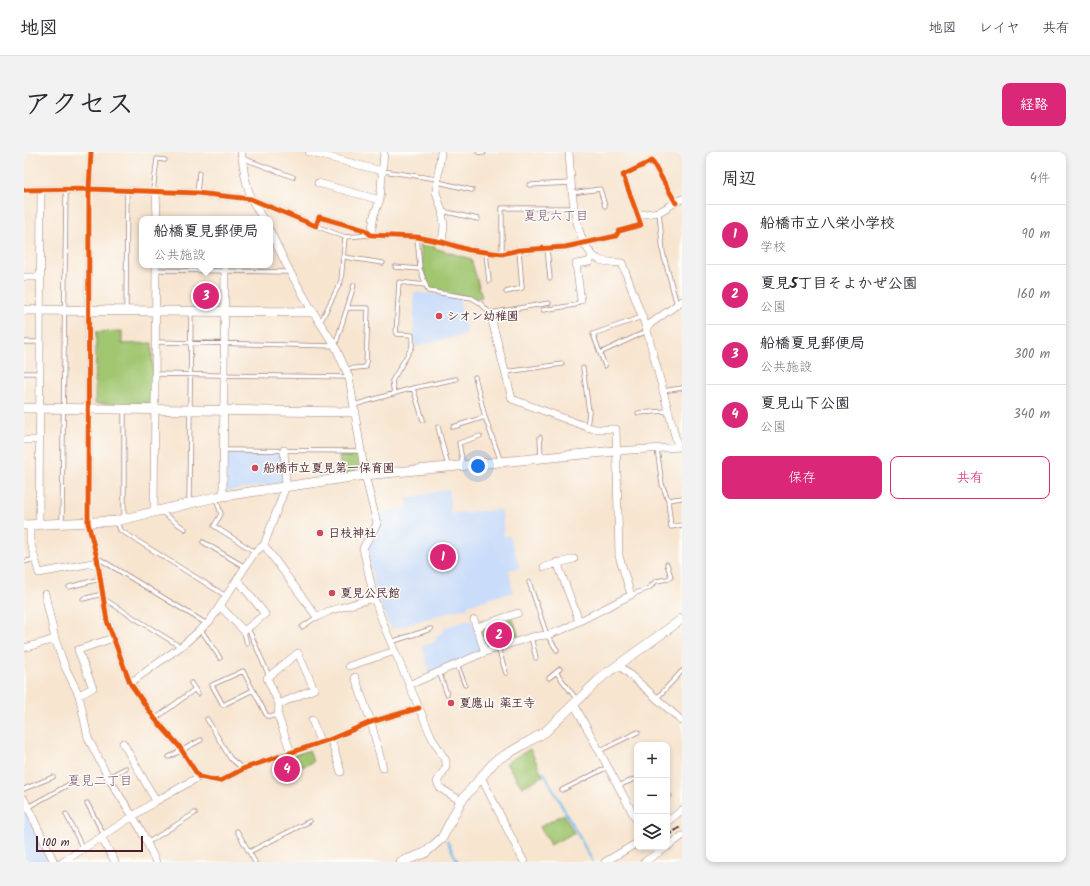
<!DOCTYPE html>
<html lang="ja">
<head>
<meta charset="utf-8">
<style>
  :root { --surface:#fff; --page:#f2f2f3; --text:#2b2b33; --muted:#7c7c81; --line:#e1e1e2; --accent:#db2777 }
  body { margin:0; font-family:Kalam,"Klee One",sans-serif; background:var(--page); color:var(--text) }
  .controls { position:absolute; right:12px; bottom:12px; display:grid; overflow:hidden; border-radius:8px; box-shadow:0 2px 6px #0003 }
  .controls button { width:36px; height:36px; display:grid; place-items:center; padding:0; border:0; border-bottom:1px solid var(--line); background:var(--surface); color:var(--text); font:20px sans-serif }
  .scale { position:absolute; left:12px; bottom:10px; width:107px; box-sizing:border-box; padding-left:4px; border:2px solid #4a1f2b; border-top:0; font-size:11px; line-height:14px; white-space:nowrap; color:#4a1f2b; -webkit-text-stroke:3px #fdfcf7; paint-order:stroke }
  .you { position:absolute; left:454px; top:314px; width:14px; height:14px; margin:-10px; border:3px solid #fff; border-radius:50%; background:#1a73e8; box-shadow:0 0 0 6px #1a73e833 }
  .badge { display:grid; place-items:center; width:26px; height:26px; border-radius:50%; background:var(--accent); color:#fff; font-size:13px; font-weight:700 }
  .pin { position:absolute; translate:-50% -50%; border:2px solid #fff; box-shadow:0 1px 4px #0006 }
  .popup { position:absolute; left:115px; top:64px; width:134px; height:52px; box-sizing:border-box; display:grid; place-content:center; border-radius:8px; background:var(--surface); filter:drop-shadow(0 1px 3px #0005); font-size:13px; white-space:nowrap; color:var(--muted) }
  .popup b { font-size:15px; color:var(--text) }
  .popup::after { content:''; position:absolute; left:50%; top:100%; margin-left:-8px; border:8px solid transparent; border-top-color:var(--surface) }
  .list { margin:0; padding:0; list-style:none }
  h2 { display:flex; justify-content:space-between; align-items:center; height:52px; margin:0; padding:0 16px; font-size:17px }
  h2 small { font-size:13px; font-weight:400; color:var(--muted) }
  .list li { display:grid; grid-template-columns:26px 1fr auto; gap:12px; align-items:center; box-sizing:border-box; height:60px; padding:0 16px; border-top:1px solid var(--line) }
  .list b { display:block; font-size:15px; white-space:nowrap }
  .list p { margin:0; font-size:13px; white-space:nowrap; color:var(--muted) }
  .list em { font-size:13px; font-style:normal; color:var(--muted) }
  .actions { display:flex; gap:8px; padding:12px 16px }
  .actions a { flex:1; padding:9px 0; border:1px solid var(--accent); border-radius:8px; text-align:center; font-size:14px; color:var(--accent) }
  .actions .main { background:var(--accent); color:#fff }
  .icon { flex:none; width:22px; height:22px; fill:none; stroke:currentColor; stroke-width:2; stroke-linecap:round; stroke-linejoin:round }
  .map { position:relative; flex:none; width:658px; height:710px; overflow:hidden; border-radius:8px }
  header { display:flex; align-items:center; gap:24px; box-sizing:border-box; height:56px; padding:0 20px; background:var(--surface); border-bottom:1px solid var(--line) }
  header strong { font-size:19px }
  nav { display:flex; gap:22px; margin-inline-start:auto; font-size:14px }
  .intro { display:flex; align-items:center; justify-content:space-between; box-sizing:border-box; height:96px; padding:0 24px }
  h1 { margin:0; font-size:28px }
  .button { padding:10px 18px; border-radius:8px; background:var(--accent); color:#fff; font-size:14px; font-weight:700 }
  main { display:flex; gap:24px; padding:0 24px }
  aside { flex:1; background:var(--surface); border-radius:8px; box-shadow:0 2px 6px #0003 }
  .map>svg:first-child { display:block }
  .built { fill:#c9dcf9 }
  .green { fill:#a0c670; stroke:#75724e }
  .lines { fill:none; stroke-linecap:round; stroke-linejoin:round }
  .stream { stroke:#71bbea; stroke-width:2 }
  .service-casing { stroke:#a0827e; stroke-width:5 }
  .minor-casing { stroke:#a0827e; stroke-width:8 }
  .tertiary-casing { stroke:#a0827e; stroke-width:10 }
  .service { stroke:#fff; stroke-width:3.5 }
  .minor { stroke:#fff; stroke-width:7 }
  .tertiary { stroke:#fff; stroke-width:9 }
  .rail { stroke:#4a1f2b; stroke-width:2; stroke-dasharray:6 3; stroke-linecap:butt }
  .cycleway-casing { stroke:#fdfcf7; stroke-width:8 }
  .cycleway { stroke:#e8590c; stroke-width:5 }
  .poi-dot { fill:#d1495b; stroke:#fdfcf7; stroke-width:1.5 }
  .labels { text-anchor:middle; stroke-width:3; stroke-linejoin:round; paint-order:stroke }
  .poi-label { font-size:12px; font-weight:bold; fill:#4a1f2b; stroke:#fdfcf7; text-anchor:start }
  .neighbourhood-label { font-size:13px; fill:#745072; stroke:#fdfcf7 }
</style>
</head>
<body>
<header>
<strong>地図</strong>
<nav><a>地図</a><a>レイヤ</a><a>共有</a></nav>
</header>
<div class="intro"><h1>アクセス</h1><a class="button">経路</a></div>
<main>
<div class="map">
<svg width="658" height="710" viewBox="0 0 658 710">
  <rect width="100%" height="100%" fill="#fdfcf7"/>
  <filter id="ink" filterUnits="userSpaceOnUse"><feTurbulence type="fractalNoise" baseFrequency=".025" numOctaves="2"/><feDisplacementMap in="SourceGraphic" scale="8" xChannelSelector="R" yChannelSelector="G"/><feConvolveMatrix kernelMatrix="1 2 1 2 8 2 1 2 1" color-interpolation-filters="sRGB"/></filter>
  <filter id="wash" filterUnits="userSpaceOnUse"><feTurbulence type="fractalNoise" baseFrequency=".012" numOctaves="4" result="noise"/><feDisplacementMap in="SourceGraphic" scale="16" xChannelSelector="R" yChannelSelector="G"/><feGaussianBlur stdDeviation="0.9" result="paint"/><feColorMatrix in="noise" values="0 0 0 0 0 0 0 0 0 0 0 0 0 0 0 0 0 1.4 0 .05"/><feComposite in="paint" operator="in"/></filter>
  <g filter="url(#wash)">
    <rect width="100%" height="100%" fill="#f7e5d0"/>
    <path class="built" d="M390,140l45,5 8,37 -53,13z
      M205,300l51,1 4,29 -55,9 -3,-2v-34z
      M425,337l1,24 52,-3 2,26h6l10,32 -11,2 4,22 -45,13v2l-77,22 -15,-35 -9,-48 13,-21 -3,-11 31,-7 -1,-8z
      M448,468l9,28 -1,3 -51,23 -6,-28 13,-5 -1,-5 4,-1 6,-6 -1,-2z
      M0,655l27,55h-27z"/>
    <path class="green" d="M398,88l13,2 -1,6 37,11 11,38 -6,2 -47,-10 -6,-21 -4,-26z
      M98,179v13l30,-1 1,55 -4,6h-54l1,-72z
      M315,303h19l1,9 -4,8 -14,3z
      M489,466l6,21 -31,9 -3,-1 -6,-16 4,-4z
      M506,597l13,27 -21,11 -16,-24z
      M285,598l4,12 -32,14 -7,-14z
      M540,662l10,19 -24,12 -10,-18z"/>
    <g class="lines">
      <path class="stream" d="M520,621l49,89
        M423,689l11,21"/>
    </g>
  </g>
  <g filter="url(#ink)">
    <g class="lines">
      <g class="service-casing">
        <path id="service" d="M454,0l6,1
          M218,6l51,19
          M359,19l54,8
          M414,30l34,8
          M505,33l42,-2
          M129,39l4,-32 8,1
          M173,41l2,-20
          M548,41l28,-4 5,17
          M418,59l36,8
          M635,60l4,41 14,52
          M292,74l29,11 26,-2
          M393,85l3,32 8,22 44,7 8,5 10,10 59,-10
          M523,96l3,30
          M462,101l3,28
          M478,102v-46h71
          M320,105l39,6
          M371,115l25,2
          M132,118l133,2
          M482,140l16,-4 -3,-38
          M323,156l7,-23
          M102,158l1,-120
          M519,158l32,-5 6,-5
          M296,171l21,-42 4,-44
          M0,190h15
          M132,190l179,4 12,-38h21l-2,59 -20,2
          M576,201l47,-22
          M581,214l-12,-32 49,-17
          M559,216l6,44 -2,15
          M482,220l56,-8
          M0,221h15
          M131,222l194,3
          M451,225l10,40 16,45
          M389,236l10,32
          M639,239l19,-3
          M370,242l-2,-13 20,-34v-12l-16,-1 3,-52 26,3
          M330,253l59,-17 43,-9
          M614,261l29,-2
          M414,275l10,39
          M429,275l32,-10
          M516,285l1,21
          M633,297l5,35 6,16 3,27 11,-2
          M200,298l138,1
          M439,313l-4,-22 21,-7
          M192,346l5,16 -7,12 41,26
          M644,348l14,-2
          M165,351l2,-191
          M136,359l25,18
          M100,366v-108
          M93,370l3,8 106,66
          M38,371l4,-334
          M179,390l42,25
          M74,406l109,66
          M0,410l11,-3
          M505,430l18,53 10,15
          M45,435l31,-8
          M607,443l18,-7 7,-7 12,-2 3,-2 -4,-13
          M59,447l19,-5
          M80,447l77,48
          M278,475l15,-10
          M224,476l21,48
          M177,478l19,28
          M220,480l3,12
          M507,485l5,21
          M367,490l40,-13
          M474,496l8,25
          M433,512l8,21
          M415,520l8,22
          M532,520l21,28
          M525,526l11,-9
          M167,531l7,11
          M229,538l-30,15 -11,-20 31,-14 24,45h10
          M633,546l25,-27
          M131,567l40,-30
          M183,567l23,39 13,11
          M575,599l39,-19
          M145,605l32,-17
          M84,625l18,-9
          M594,634l19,-8
          M0,637l29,-12
          M538,638l46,-23
          M643,645l3,-1
          M63,651l17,32
          M4,655l47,-26
          M42,662l17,35
          M213,679l18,31
          M123,691l48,-30
          M225,700l61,-31"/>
      </g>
      <g class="minor-casing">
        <path id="minor" d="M67,0l-2,37 -1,334 9,35 10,63 23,62 25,36 24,27 20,31 21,4 25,-13 86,-29 40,-17 48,-14
          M217,0l4,25 6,22 12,20
          M285,0l73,19
          M417,0l-5,40 6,19 2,15 -2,16
          M545,0c2,26 3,93 29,107 6,4 17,3 24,4l24,64 32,120
          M294,31l62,17
          M0,38l65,-1 108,4 54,6 65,27 3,-9 46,13 6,5 46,2 25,5 27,8 33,4 17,-4 46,-3 51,-11 3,-5 22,-6 -18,-50 29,-14 24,42
          M132,39l1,28
          M614,63l21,-3 23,-13
          M246,79l20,41 23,40 22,34 14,31 16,98 12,49 -14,24 11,50 12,33 46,107 14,23v6l-9,15 3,6 21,13
          M347,83l3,-20 6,-15 4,-48
          M0,125h16
          M557,148l-5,-36 13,-2 4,-7
          M622,175l36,-26
          M0,288h15
          M591,299l67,-4
          M199,344l2,-231
          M130,359l2,-246
          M6,373v16l9,32 59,-11
          M15,373l2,-335
          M240,393l53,72 12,-6 45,-13
          M533,410l22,59
          M520,415l30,-8
          M21,442l10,45 10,28 14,28 9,43 20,39 32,51 16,34
          M196,454l24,25 21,-17 -28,-35
          M450,468l11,32
          M453,477l3,-3 38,-13
          M0,496l31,-9
          M595,513l63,56
          M325,514l46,-15
          M331,525l16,45 12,46
          M106,531l53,-38 27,-24 45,-69 9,-7 22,-59 -2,-36
          M385,533l76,-33 46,-15 16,-2 17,-6 67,-34 -12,-39 -3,-127h-21l-8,-2 -75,-28 -22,-86
          M55,543l14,-7 -15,-38 35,-12
          M255,552l35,-15 -16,-36 -31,25 12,26 -1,12 13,37
          M550,552l63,117
          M288,568l8,22
          M307,587l10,33
          M99,591l33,58
          M457,625l43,85
          M0,647l30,63
          M643,670l15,-12
          M77,685l14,25
          M643,695l15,-11
          M39,710l93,-61 43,-24
          M581,710l32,-19
          M620,710l23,-15"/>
      </g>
      <g class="tertiary-casing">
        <path id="tertiary" d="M0,158l289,2
          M0,256l331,4
          M0,373l92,-4 100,-24 149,-22 250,-24
          M377,710l24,-9 17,-15 19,-37 34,-40 50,-29 58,-56 79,-57"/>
      </g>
      <use href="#service" class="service"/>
      <use href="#minor" class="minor"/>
      <use href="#tertiary" class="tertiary"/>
      <path class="rail" d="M643,684l15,-10"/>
      <g class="cycleway-casing">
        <path id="cycleway" d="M67,0l-2,37 -1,334 9,35 10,63 23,62 25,36 24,27 20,31 21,4 25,-13 86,-29 40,-17 48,-14
          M0,38l65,-1 108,4 54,6 65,27 3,-9 46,13 6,5 46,2 25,5 27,8 33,4 17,-4 46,-3 51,-11 3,-5 22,-6 -18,-50 29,-14 24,42"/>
      </g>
      <use href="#cycleway" class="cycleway"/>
    </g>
  </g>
  <g class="poi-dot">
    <circle cx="415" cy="164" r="4"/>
    <circle cx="231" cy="316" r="4"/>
    <circle cx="296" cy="381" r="4"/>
    <circle cx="308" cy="441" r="4"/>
    <circle cx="427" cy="551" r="4"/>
  </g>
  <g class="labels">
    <g class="poi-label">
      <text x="423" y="168">シオン幼稚園</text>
      <text x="239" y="320">船橋市立夏見第一保育園</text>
      <text x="304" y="385">日枝神社</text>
      <text x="316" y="445">夏見公民館</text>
      <text x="435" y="555">夏應山 薬王寺</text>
    </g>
    <g class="neighbourhood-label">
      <text x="532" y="68">夏見六丁目</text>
      <text x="76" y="633">夏見二丁目</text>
    </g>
  </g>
</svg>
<div class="controls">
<button>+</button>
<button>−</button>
<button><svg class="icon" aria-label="layers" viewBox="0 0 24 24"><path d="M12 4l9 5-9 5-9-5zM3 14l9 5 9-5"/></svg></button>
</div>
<div class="scale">100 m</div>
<div class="you"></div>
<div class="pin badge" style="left:419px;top:405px">1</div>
<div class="pin badge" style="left:475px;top:483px">2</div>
<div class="pin badge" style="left:182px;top:144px">3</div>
<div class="popup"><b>船橋夏見郵便局</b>公共施設</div>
<div class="pin badge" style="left:263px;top:617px">4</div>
</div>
<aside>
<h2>周辺<small>4件</small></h2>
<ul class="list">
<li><span class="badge">1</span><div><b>船橋市立八栄小学校</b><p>学校</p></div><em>90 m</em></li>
<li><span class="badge">2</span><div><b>夏見5丁目そよかぜ公園</b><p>公園</p></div><em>160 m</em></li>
<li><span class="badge">3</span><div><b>船橋夏見郵便局</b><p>公共施設</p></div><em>300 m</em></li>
<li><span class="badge">4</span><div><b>夏見山下公園</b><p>公園</p></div><em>340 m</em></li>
</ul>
<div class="actions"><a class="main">保存</a><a>共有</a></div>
</aside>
</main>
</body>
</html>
